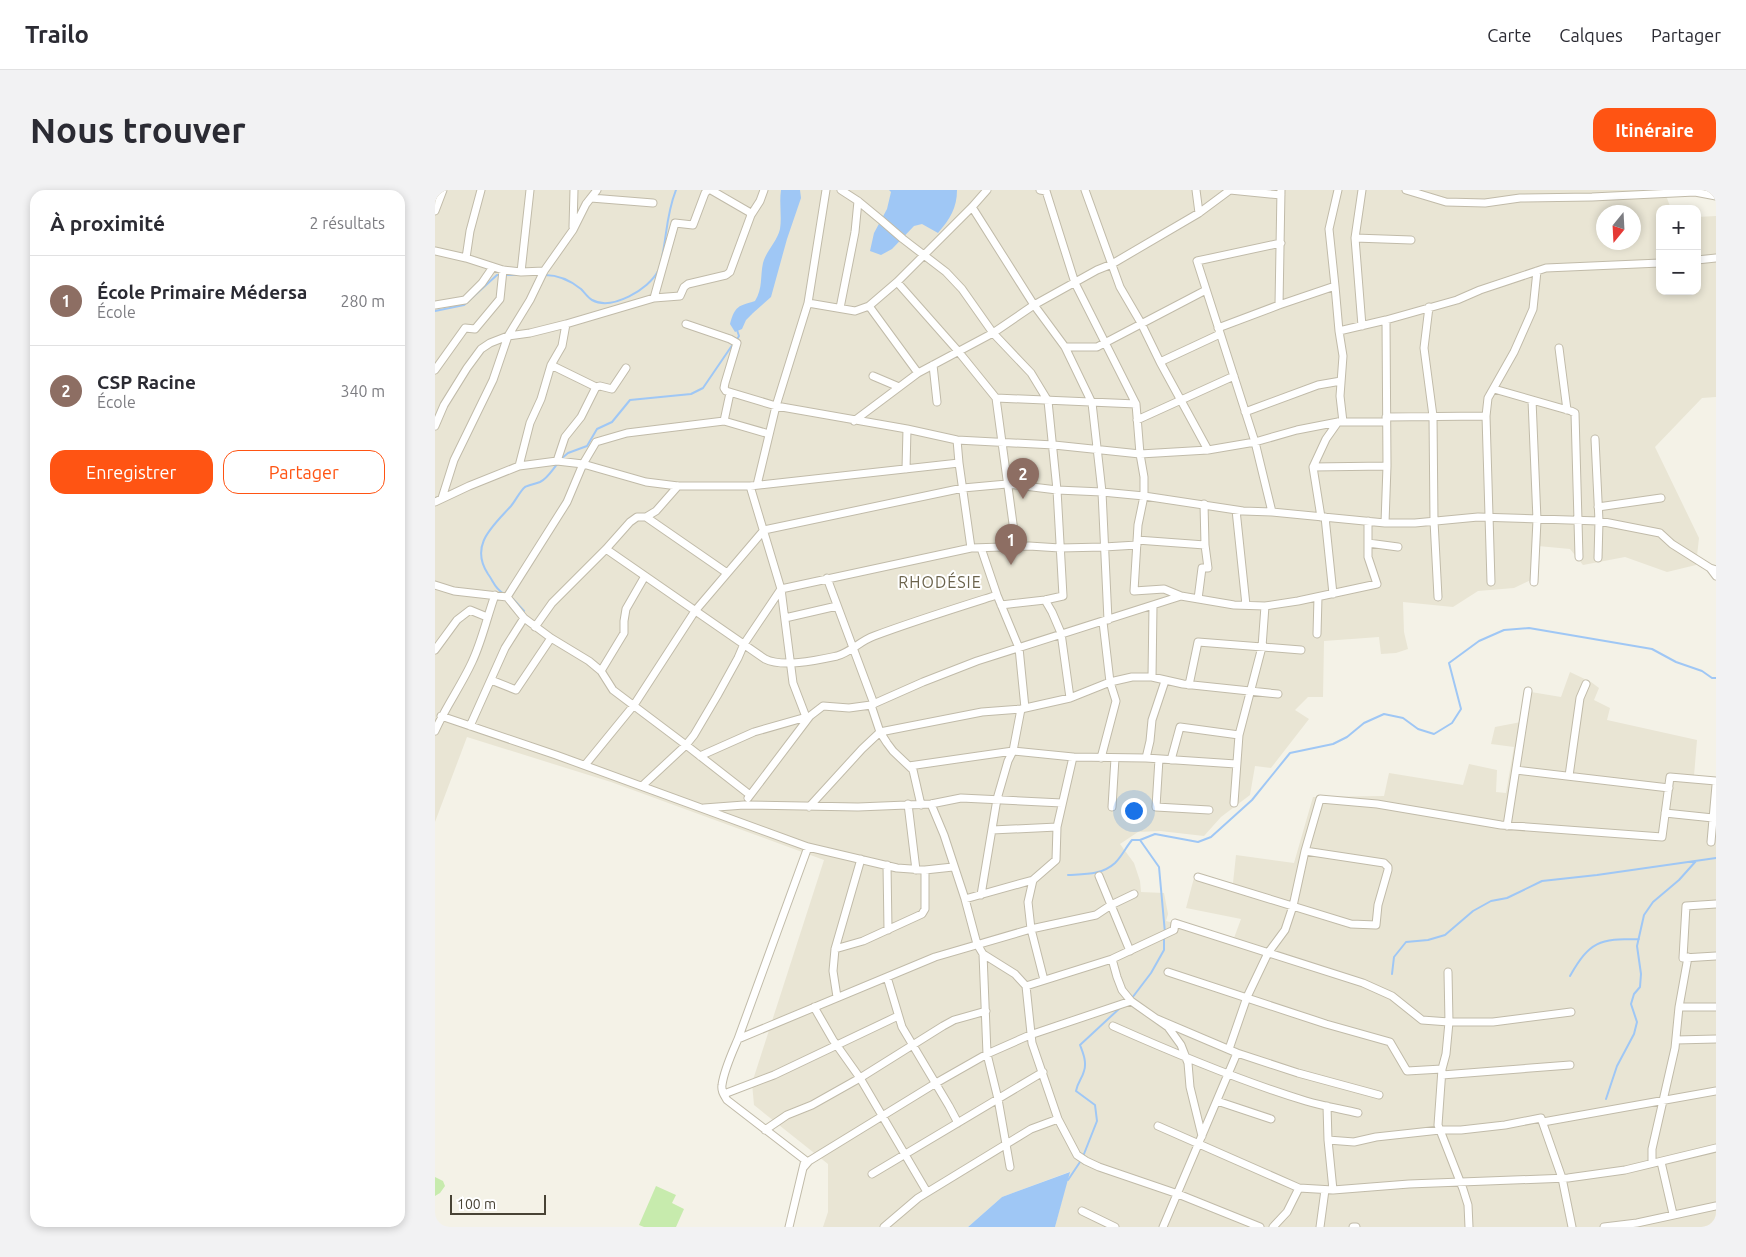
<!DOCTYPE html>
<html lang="fr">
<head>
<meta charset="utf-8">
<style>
  :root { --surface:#fff; --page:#f2f2f3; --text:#2b2b33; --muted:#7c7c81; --line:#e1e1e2; --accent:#ff5413 }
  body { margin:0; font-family:Ubuntu,sans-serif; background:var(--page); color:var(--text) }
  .controls { position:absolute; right:15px; top:15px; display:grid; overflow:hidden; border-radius:10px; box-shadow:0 2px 8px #0003 }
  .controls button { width:45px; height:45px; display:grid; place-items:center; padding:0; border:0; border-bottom:1px solid var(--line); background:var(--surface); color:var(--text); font:25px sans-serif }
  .compass { position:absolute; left:1161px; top:15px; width:45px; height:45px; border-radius:50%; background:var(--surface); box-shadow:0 2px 8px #0003; rotate:198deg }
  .scale { position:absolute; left:15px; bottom:12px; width:96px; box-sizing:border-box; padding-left:5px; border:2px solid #484335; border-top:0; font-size:14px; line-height:18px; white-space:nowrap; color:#484335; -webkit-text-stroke:4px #fff; paint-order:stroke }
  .you { position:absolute; left:698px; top:620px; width:18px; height:18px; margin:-12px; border:4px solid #fff; border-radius:50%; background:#1a73e8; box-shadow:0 0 0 8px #1a73e833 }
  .badge { display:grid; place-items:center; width:32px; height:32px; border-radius:50%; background:var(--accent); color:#fff; font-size:16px; font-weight:700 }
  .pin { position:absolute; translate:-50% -41px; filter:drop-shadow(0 1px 2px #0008) }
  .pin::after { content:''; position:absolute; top:26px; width:18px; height:15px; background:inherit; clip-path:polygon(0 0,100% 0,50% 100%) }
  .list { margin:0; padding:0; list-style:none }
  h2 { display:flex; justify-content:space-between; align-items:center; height:65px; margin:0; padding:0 20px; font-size:21px }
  h2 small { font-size:16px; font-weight:400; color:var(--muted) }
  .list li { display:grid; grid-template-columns:32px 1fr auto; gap:15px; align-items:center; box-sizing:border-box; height:90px; padding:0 20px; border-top:1px solid var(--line) }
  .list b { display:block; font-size:19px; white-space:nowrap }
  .list p { margin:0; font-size:16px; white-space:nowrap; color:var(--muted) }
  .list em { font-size:16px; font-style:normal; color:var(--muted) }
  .actions { display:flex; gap:10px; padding:15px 20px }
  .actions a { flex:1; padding:11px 0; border:1px solid var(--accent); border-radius:15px; text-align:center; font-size:18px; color:var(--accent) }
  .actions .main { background:var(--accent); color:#fff }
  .map { position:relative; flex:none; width:1281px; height:1037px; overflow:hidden; border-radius:15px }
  header { display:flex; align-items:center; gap:30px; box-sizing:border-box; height:70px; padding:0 25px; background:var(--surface); border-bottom:1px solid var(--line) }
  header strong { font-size:24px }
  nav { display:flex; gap:28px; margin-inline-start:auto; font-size:18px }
  .intro { display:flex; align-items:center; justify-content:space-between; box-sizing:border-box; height:120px; padding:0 30px }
  h1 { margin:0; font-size:35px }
  .button { padding:12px 22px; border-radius:15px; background:var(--accent); color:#fff; font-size:18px; font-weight:700 }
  main { display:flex; gap:30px; padding:0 30px }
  aside { flex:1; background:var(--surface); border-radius:15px; box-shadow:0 2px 8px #0003 }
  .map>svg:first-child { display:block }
  .residential { fill:#e9e5d4; fill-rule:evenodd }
  .green { fill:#c7ebad }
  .water { fill:#9fc7f5 }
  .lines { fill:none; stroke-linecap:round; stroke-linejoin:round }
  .stream { stroke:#9fc7f5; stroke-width:2 }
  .minor-casing { stroke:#c1bba9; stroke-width:9 }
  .minor { stroke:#fff; stroke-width:7 }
  .labels { text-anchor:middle; stroke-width:4; stroke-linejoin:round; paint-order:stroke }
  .neighbourhood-label { font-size:16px; letter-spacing:1px; fill:#6b634c; stroke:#fff }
</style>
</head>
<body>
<header>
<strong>Trailo</strong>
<nav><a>Carte</a><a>Calques</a><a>Partager</a></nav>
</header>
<div class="intro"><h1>Nous trouver</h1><a class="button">Itinéraire</a></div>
<main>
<aside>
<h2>À proximité<small>2 résultats</small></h2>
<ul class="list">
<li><span class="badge" style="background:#8d6e63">1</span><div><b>École Primaire Médersa</b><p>École</p></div><em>280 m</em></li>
<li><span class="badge" style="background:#8d6e63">2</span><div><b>CSP Racine</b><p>École</p></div><em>340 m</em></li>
</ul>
<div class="actions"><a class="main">Enregistrer</a><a>Partager</a></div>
</aside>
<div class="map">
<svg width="1281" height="1037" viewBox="0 0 1281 1037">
  <rect width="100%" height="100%" fill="#f4f2e7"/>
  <path class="residential" d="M0,0h1229l7,19h-11v82h37v-74l19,-1v181l-14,1 -47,49 44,91 -3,27 -29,7 -42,-15 -42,8 -13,-16 -32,-3 -1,31 -23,11 -36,3 -25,16 -50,-5 1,30 4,17 -12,4 -15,1 -2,-17 -55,4 -1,56h-15l-13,13 14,9 -38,49 -16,-2 -5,29 -29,22 -17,19 -44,-5 -22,1 -18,12 14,19 6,18 1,11 23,1 4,21 -2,7 68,17 7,-19 -55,-11 9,-34 38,9 3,-28 58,8 19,-66 71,-1 5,-23 74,12 6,-21 28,6 -1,22 10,1 8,-46 -23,-3 4,-17 26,-5 4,-31 36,6 9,-25 21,10 8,6 -5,12 16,8 -3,12 90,20 -3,36 22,2v449h-661l14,-55 -67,25 -34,30h-145l5,-15v-48l-74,-59 -2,-22 72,-223 -213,-78 -144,-45 -32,85zM1168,22h30v30h-30z"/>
  <path class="green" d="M0,987l8,4 2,5 -5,7 -5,3z
    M221,996l20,9 -4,8 12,6 -8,18h-32l-5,-2z"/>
  <path class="water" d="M346,0h19l1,8 -14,41 -16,58 -18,16 -7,7 -4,9 -7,3 -5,-8c5,-18 8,-18 25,-23 8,-13 5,-24 8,-38 3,-12 14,-21 17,-34 2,-13 -1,-26 1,-39z
    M454,0h68c0,18 -7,29 -19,43l-16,-9 -8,2 -22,23 -11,6 -11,-4 4,-18 13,-24 4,-17z
    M635,982l-15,55h-87l34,-30z"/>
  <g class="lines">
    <path class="stream" d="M226,72c6,-26 5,-47 15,-72
      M70,85h13
      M93,85h12
      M110,85c13,0 26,6 36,14 3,3 7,9 11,11 20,11 57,-11 66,-29
      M0,121l29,-6 33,-30h3
      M301,151l3,-5 -2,-6
      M126,269l7,-6 19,-7 10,-17 15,-7 18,-22 61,-6 12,-6 30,-44
      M69,404c-10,-6 -10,-12 -16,-20 -19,-29 5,-48 23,-68 5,-6 9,-15 14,-19 4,-2 10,-3 15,-5 8,-4 12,-12 18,-19
      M78,409l11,12
      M705,650l19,27 6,66
      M633,685c17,-1 34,0 47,-12 7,-7 11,-16 17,-23h8l15,-6 43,8 13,-5 41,-37 38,-47 43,-9 14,-7 17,-14 20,-9 19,4 15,11 16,5 18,-11 9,-14 -12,-46 30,-22 25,-11 25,-2 123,21 24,13 26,9 10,7h4
      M957,784l2,-17 12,-15 22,-2 17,-5 28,-24 18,-10 16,-3 35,-17 55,-6 119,-17
      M1135,786c20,-35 29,-37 69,-37
      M697,808l19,-25 13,-23v-12
      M1171,909l11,-33 17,-32 3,-12 -6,-18 3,-10 6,-7 1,-13 -4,-28 7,-31 9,-13 26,-22 17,-19
      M633,990l14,-21 15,-38 -2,-16 -19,-14c2,-10 6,-12 8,-20 3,-9 -1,-18 -4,-26l41,-38"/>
    <g class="minor-casing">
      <path id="minor" d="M95,0l-9,82 23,-1
        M406,0l17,11 23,19 22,19 43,33 16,17 31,44 38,40 17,28 9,89 6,106 -18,4 -44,5
        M605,0l6,1 29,92 61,121
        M650,0l35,97 21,36 19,39 48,88
        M761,0l3,23
        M971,0l40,12 39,1 35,-5 72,-1 103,-5 21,4
        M156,8l62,5
        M537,17l62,98 31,42 27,56 10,89 6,128
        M0,21l8,-21
        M316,25l9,-14 4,-11
        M138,37l1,-37
        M920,48l56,2
        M0,61l31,7 37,12 18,2
        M31,68l4,-27 11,-41
        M1262,70l19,-2
        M462,92l61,69 38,47 20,148
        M900,96l-6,-57 9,-39
        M219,108l21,-75 18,2 12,-32 3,-3
        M373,113l47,8 14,-5 28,-24 75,-75 15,-17
        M0,115l30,-5 17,-17 11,-16
        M844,115l2,-115
        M434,116l49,67
        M994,117l-5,41 9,68 1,105 4,76
        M405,118l15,-76 3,-31
        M251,134l44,15 7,4 -12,40 -1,5 2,3 50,15 131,23 -1,40
        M927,136l-7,-88 7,-48
        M783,138l61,-23 56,-19 4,45
        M630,157h32l109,-57
        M1124,158l8,62
        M725,172l60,-28
        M116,175l45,22
        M498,175l4,37
        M0,180l30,-42 10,1 25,-30 3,-29
        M438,186l26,11
        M1059,199l77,22 4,2 4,144
        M1097,210l5,120 -3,62
        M810,222l73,-27 23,-4
        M951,227l100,-1
        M702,230l97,-44
        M289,231l6,-28
        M419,231l64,-48 75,-40 41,-28 63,-35 15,-6 87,-51 31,-23 51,5
        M908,232l-3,-26 3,-40 -4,-25 47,-11 71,-20 23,-10 66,-22 114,-5
        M0,236l9,-21 23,-37 14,-19 9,-6 18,-7 22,-3 36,-9 88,-26 26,-2 4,-9 4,-3 38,-9 4,-3 21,-57 -2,-3 -38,-22
        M472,239l50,11 97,5 86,9 -4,-50 -140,-6
        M1160,249l4,82 -1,37
        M522,250l2,23 12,85
        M122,271l8,-24 16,-20 15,-30 4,-1 12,3 14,-21
        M84,276l11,-43 11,-24 10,-34 11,-19 4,-22
        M878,277l74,-1
        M322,295l19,-79 32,-103 18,-113
        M315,296l31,103 12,94 13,34
        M7,308l12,-38 39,-80 15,-44 22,-36 14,-29 29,-41 13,-26 11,-14
        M0,312l34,-16 50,-20 38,-5 26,3 63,18 32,4h72l209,-23
        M1163,317l63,-9
        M801,320l10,95
        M837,322l-17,-70 -58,-181 84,-18
        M211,327l81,56
        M886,327l-8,-50 13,-28 12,-17
        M890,327l8,77
        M950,333l2,-57 -1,-146
        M702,350l68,5
        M933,353l30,4
        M546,358l16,47 22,53 6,60
        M171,359l159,110c18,9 53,1 72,-3 14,-4 23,-15 37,-20 40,-15 82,-28 123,-41
        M1275,378l6,8
        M392,388l47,126
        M1056,392l-5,-166 2,-18 26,-46 19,-43 4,-38
        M0,395l19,6 53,6 17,21 27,20 38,23 12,10 12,19 73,55 64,50
        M746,406l-17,-7 -30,2 4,-66 6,-29v-19l-4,-23 68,-4 47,-8 42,-12 41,-8h48
        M72,407l60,-95 16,-38 13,-22 31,-9 97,-12 45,13
        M763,409l4,-31h6l-3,-23 -1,-41
        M610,410l7,12 9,21 9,65
        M830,416l33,-5 79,-17 -9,-27v-36
        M350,428l52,-12
        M100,437l17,-24 54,-54 24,-27 7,-5h9l10,-6 22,-25
        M882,444l1,-37
        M0,460l22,-30 13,-10 17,7
        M166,481l23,-38v-12l2,-12 19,-33
        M717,487l1,-71
        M56,490l25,10 35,-52
        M754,495l9,-43 103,8
        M436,515l52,-23 54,-21 204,-65 53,9 31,1 -3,41 -23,88 -5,68
        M6,526l115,39 252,92 89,21 28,2 28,-3
        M35,536l35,-78 19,-30
        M0,541c11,-25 26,-45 37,-69 10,-21 15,-45 23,-67
        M265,566l54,-24 56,-16
        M666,568l15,-57 -6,-19 -7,-60
        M711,568l4,-17 2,-21 13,-39
        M724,569l-3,48 53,3
        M736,570l9,-33 59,8
        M150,575l49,-60 61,-94 69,-81 199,-42 44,-4 50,6 45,2 42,4 99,15 29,1 113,11h30l63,-6 121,4 61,12 12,11 38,24 6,2
        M474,576l104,-15 60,6 73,1 90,6
        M1081,580l153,18
        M1134,586l11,-78 6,-14
        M207,596l44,-41 8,-10 23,-39 21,-38 6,-14 37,-55 190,-41 58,-2 31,2 44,-1 33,-2
        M313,608l62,-82 13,-10 26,2 22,-3 9,27 7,11 6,8 20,19 8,35
        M473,614l8,66
        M496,614l13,31 21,64 12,45 6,10 32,20 11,12 6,57 26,76 19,36 9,6 13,6 79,27 82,33
        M374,617l53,-58 18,-17 102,-20 39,-3 49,-11 40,-16 22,-5h20l31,7 95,10
        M677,617l3,-49
        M269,618l40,-3 114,2 73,-3 30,-6 101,5
        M1230,623l48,5
        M1072,636l21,-135
        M557,640l65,-3
        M1276,652l5,-57
        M452,675l1,65
        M664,686l31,75
        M763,687l153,47 25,1 2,-20 10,-35v-3l-4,-4 -79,-12
        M598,690l-5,22 3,27 13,51
        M546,705l16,-96 11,-38 5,-10 8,-42
        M530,709l68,-19 23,-20 1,-33 16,-70
        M1281,714l-30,2 -3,52 33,-2
        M400,759l28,-8 59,-27 3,-5v-39
        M548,764l4,100 11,45 12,68
        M677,769l5,18 5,13 9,11 37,26 13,18 7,18 2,24 12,49
        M733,782l158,52 64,18 17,29 35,-2
        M452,787l15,50 47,79 9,17
        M591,796l86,-27 62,-29 1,-7 188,60 29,13 30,24 27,2 -1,-50
        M402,807l-4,-26 2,-22 26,-90
        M696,811l-101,34 -43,19 -51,29 -127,78 -6,7 2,-8 -78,-60c-3,-5 -6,-9 -5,-15 2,-15 10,-32 16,-46l197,-82 96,-28 65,-14 15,-10 23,-11
        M379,817l19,33 27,38 67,114
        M1244,817h37
        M722,829l80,34 61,20 81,22
        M678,836c63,28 127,55 193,75 17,5 35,8 52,12
        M303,849l70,-192
        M1241,850l40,-1
        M794,859l18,-52 21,-44 17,-23 8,-24 12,-55 15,-52 57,5 124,21 161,12 8,-60 46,4
        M1007,885l128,-10
        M289,904l50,-19 124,-59
        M782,911l54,18
        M892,916l1,34 5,50
        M1108,932l173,-31
        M723,936l141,62
        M330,940l22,-15 25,-10 48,-27 83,-52 11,-6 32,-9
        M893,950l26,2 22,-5 64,-7h21l44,-5 36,-7 21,60 10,49
        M1226,972l12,52
        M1217,973v-14l23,-101 4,-41 9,-50
        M437,984l171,-102
        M647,1021l33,16
        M354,1037l14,-59
        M449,1037l34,-29 113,-69 27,-10
        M728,1037l74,-174
        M838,1037l14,-15 12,-24 34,2 76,-6 159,-6 57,-8 91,-22
        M885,1037l5,-37
        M918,1037h3
        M1034,1037l-1,-22 -5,-16 -25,-64 4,-56 4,-15 3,-32h44l78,-10
        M1169,1037l33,-4 79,-17"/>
    </g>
    <use href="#minor" class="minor"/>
  </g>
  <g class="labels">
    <g class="neighbourhood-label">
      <text x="505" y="398">RHODÉSIE</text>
    </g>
  </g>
</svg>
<div class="controls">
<button>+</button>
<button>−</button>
</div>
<svg class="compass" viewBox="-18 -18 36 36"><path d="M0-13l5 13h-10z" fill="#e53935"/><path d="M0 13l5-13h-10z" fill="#7c7c81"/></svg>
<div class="scale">100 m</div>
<div class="you"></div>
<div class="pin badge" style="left:576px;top:375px;background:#8d6e63">1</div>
<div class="pin badge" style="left:588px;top:309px;background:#8d6e63">2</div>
</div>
</main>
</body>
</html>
